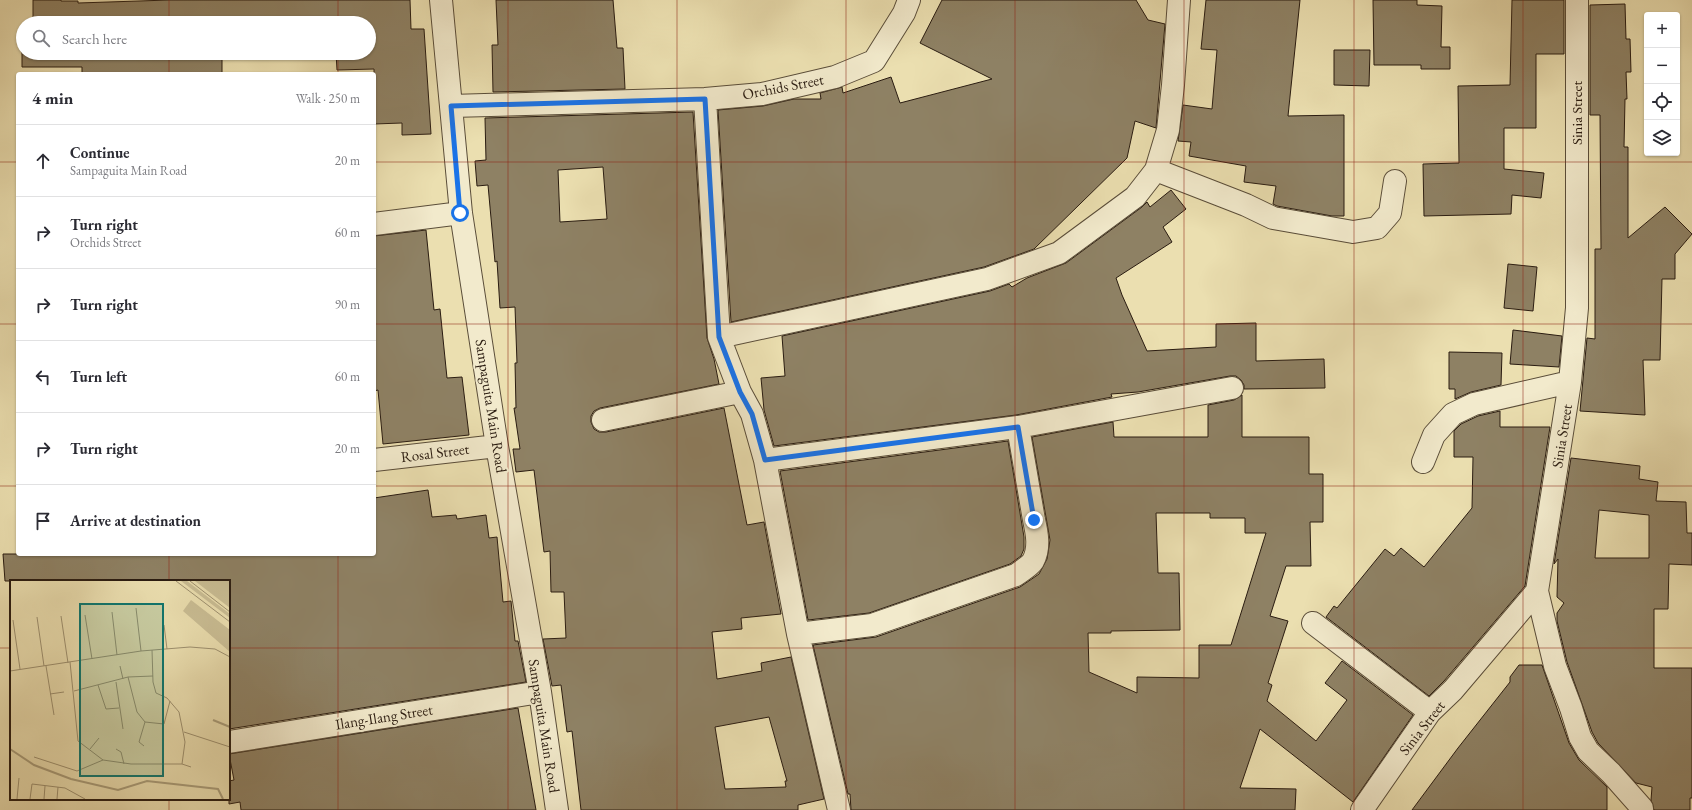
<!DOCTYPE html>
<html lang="en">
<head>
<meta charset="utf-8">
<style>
  :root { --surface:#fff; --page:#f2f2f3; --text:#2b2b33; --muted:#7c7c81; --line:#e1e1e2 }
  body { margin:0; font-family:"EB Garamond",serif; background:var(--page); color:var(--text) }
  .controls { position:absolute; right:12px; top:12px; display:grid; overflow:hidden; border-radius:4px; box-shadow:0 1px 3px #0004 }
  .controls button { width:36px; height:36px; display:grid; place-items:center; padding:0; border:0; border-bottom:1px solid var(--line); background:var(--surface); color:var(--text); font:20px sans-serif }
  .stop { position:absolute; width:12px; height:12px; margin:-9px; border:3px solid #1a73e8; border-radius:50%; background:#fff }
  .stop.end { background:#1a73e8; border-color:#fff; box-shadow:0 1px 4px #0008 }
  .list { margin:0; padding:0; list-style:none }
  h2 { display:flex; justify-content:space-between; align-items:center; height:52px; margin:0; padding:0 16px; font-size:17px }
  h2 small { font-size:13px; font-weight:400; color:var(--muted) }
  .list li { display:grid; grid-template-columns:26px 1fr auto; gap:12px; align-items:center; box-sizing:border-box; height:72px; padding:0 16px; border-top:1px solid var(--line) }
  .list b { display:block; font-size:15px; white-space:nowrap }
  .list p { margin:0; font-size:13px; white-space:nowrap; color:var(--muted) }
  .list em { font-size:13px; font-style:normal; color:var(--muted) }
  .icon { flex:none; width:22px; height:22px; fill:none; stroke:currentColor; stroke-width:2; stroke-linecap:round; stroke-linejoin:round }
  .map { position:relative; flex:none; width:1692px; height:810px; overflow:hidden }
  .search { position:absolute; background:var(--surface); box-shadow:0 1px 3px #0004; left:16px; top:16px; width:360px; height:44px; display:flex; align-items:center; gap:10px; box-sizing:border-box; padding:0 14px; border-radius:22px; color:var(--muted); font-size:15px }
  .panel { position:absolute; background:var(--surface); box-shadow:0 1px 3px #0004; left:16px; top:72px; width:360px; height:484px; border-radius:4px }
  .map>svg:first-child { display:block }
  .building { fill:#8e8164; stroke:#2a1c11; fill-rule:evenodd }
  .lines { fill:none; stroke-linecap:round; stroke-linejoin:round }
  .minor-casing { stroke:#5a4d39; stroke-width:24 }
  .minor { stroke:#f2eacc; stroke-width:22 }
  .route { stroke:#1a73e8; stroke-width:5 }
  .grid { fill:none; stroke:#8f2418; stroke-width:1; stroke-opacity:0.55 }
  .labels { text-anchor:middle; stroke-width:4; stroke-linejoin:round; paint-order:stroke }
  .street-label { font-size:15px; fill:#2a1c11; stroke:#f2eacc }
  .inset-river { fill:none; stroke:#a99d7a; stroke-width:2 }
  .inset-road { fill:none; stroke:#9e9170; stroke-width:1 }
  .view { fill:#0f766e; fill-opacity:0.15; stroke:#0f766e; stroke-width:2 }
  .inset-edge { fill:none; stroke:#2a1c11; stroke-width:2 }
</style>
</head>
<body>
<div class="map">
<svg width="1692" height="810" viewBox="0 0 1692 810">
  <rect width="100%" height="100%" fill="#ebdfb0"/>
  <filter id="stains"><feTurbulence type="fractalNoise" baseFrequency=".005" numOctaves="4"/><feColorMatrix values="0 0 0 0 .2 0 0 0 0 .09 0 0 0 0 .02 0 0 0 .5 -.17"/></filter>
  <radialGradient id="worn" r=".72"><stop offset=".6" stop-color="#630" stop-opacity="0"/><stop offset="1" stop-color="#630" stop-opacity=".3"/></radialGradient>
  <path class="building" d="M33,0h28v1h17v2l91,-3h241l1,29h13l7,105 -29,1v-12l-28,1v-55l-37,1 -1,-17h33v-30h-342v-3h6z
    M496,0h117l4,48h6l2,41 -132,3 -1,-47h6z
    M942,0h194l12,20 17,4 -9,104 -21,-7 -8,37 -93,91 -50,18 -253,55 -13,-212 45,-4 31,-7h27l-1,-6 22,-6 1,6 48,-16 9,26 92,-24 -72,-36z
    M1206,0h94l-12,116 56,-1v101h-12l-55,-10 -4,-2 3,-18 -32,-4 2,-16 -57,-10 2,-14 -13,-1 5,-36 29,4 5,-59 -16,-1z
    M1373,0h44v5l25,1 -1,41h9v22h-29v-4h-47z
    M1512,0h52v54h-28v74h-32v41l40,4 -3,25 -29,-3 -1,19 -87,2 -1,-52 36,-1 -1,-77 52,-1z
    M1625,4l1,35h4l1,33h-5l1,27h-2l-1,48h4v91l37,-31 27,27 -17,20v25h-13l-2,81h-17l2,55 -65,-4 7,-73 8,1v-90h6l-1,-134h-10v-110z
    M22,45l1,8h199v21h-140v-7h-60z
    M1334,50h36l-1,36 -35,-1z
    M693,112l14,226 7,21 5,25 -119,24 -6,3 -3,5v6l3,7 5,3h7l118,-24 23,117 17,-3 17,92 -40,4 1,11 -30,3 5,47 45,-8 -1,-8 30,-6 33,142 -26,6v5h-217l-9,-79 -5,1 -6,-47 -9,1 -9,-47 23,-1 -2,-46h-13l-1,-41 -6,1 -10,-82 -18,2 -3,-23h7l-6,-41h2l-1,-45h2l-2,-56 -15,1 -3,-47 -2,1 -7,-77 -11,1 -2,-25 11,-1 -1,-42zM603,167l4,52 -47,3 -2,-52zM769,717l18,64h-2l1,6 -61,2 -10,-62z
    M1171,190l15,19 -23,18 9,15 -56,36 6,17 25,56 69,-4v-23l40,-1v38l68,-2 1,29 -81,1v-4l-3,-5 -5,-4h-6l-92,16 -27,2 1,3 -96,18 -242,31 -10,-36 -3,-32 24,-2 -3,-40 208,-45 19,-7 3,3 15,-9 39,-15 76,-56 5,-5 3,5z
    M426,230l8,80 6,-1 7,69 15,-1 7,58 -86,9 -5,-54 -4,1v-155z
    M1508,264l29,3 -4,44 -29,-3z
    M1513,330l49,6 -3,31 -49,-3z
    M1449,352l53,1 -1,32 -30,7 -16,7v-10h-6z
    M1242,395v42h67v37h14v48h-13l1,44h-25l-16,50 18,5 -20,62 4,2 -5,16 49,40 31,-41 -22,-17 17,-22 71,54 -60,87 -93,-73 -20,59 56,1 -1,21h-444l-1,-16h-2l-35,-149 63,-8 144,-50 19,-13 8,-15 3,-19 -18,-103 81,-15 1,15h94v-32l26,-5zM1156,513h54v5h35v15h21l-35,112h-32v33l-62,-1v16l-48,-21 -1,-39h23v-2l69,-1 -1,-57h-21z
    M1500,411v16h50l-25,159 -81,95 -15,15 -103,-79 8,-11 3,2 48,-59 9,7 7,-8 23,19 48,-59 1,-51h-19v-26l7,-7 17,-8z
    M1008,441l16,96v12l-3,7 -11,8 -141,49 -61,7 -28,-149z
    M1571,458l69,8 -1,13 19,3 -2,19 30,1 1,31h5v32l-23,-1 -1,45h-14v59h38v130h-2v12h-36l-3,-10 1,-13 -16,-4 -38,-40 -6,-11 -25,-70 -10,-41v-8l7,-10 -7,-6 1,-38 -4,5zM1599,510l50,5v43h-54z
    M428,490l4,27 24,-2 1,4 29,-4 3,23 8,-1 6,65 8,-1 4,40h3l8,41 -297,47v-148h-224l-2,-27h371v-56z
    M1519,665h23l27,78 10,17 28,27v23h-195l46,-62 52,-66v-5z
    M518,708l18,102h-295l-1,-8 -11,2v-23l5,-1 -5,-26z"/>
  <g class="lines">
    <g class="minor-casing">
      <path id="minor" d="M441,0l20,213 36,233 43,246 17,118
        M705,99l14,238 21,55 12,22 13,46 33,174 41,176
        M451,106l254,-7 57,-5 73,-17 39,-16 30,-48 5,-13
        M1156,170l90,35 27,13 80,14 24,-4 13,-15 5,-32
        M374,224l87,-11
        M719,337l268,-58 72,-26 76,-56 21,-27 12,-40 5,-45 6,-85
        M603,420l137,-28
        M374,460l123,-14
        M765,460l253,-33 214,-39
        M1423,462l11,-27 19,-21 21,-10 96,-22
        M1537,591l18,75 16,42 9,29 8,14 23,22 31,35v2
        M1313,623l117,89
        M798,634l74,-9 144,-50c5,-4 14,-9 17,-14 7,-13 4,-28 1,-41l-16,-93
        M229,742l311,-50
        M1362,810l68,-98 23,-22 84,-99 33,-209 7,-74v-308"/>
    </g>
    <use href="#minor" class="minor"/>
  </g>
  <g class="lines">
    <path class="route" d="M460,213l-9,-107 254,-7 14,238 21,55 12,22 13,46 253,-33 16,93"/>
  </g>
  <path class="grid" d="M169,0v23M338,0v23M508,0v810M677,0v810M846,0v810M1015,0v810M1184,0v810M1354,0v810M1523,0v810M169,53v21M338,53v21M0,162h18M374,162h1318M0,324h18M374,324h1318M0,486h18M374,486h1318M169,554v27M338,554v256M0,648h11M229,648h1463M169,799v11"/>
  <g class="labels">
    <g class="street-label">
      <text transform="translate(783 87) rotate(-11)" y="5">Orchids Street</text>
      <text transform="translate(1577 113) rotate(-90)" y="5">Sinia Street</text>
      <text transform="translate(491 406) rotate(81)" y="5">Sampaguita Main Road</text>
      <text transform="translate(1562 436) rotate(-81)" y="5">Sinia Street</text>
      <text transform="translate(435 453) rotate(-7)" y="5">Rosal Street</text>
      <text transform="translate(384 717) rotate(-9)" y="5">Ilang-Ilang Street</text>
      <text transform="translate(544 726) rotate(81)" y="5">Sampaguita Main Road</text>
      <text transform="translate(1422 728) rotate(-52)" y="5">Sinia Street</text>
    </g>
  </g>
  <g transform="translate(10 580)">
    <rect width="220" height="220" fill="#ebdfb0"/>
    <path d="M171,1h6l13,10 30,23v4zM185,1h35v27zM181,20l39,30v22l-47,-41z" fill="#cabe95"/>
    <path class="inset-river" d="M203,140l17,7M0,169l24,16 37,14 47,11 29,-9 71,8 5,10"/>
    <path class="inset-road" d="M166,1l54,41M180,1l40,31M126,28l5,43M102,32l5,43M75,35l7,44M51,36l7,47M27,37l7,49M3,40l7,49M154,45l3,24M142,70l1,32 3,11 11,5 12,14 6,30 -3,22M60,82l8,79 25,19 28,4h51l9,3M36,86l8,49M110,86l3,13M0,91l131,-20 49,-4 25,2 15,8M118,97l9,35 8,10 19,2 6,-23M106,102l7,47M88,105l8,24 13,-1M64,111l54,-14 25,-1M40,114l14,-2M174,152l46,15M134,166l-5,-4 6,-20M80,169l9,-11M106,169l5,3 3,12M24,177l43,14 26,-11M7,219l2,-21M20,219l2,-15 33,4 20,11M34,219l1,-13M47,219l1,-12"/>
    <path class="view" d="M70,24h83v172h-83z"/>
    <rect width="220" height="220" class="inset-edge"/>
  </g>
  <rect width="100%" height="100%" filter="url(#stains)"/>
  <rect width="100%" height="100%" fill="url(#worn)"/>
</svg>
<div class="controls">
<button>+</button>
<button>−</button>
<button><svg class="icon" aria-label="locate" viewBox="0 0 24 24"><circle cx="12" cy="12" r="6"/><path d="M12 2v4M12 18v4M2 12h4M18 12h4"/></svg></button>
<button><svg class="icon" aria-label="layers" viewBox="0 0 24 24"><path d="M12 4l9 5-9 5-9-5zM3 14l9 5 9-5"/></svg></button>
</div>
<div class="stop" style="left:460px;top:213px"></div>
<div class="stop end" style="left:1034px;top:520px"></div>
<div class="search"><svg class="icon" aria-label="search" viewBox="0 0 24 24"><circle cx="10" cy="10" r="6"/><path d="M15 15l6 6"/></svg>Search here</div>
<section class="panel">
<h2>4 min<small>Walk · 250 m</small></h2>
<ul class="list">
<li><svg class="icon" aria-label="ahead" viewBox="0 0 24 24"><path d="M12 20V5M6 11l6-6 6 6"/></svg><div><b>Continue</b><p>Sampaguita Main Road</p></div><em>20 m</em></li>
<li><svg class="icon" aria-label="right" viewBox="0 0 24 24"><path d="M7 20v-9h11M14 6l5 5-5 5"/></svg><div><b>Turn right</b><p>Orchids Street</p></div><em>60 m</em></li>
<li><svg class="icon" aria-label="right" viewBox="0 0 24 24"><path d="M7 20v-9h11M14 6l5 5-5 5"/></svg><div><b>Turn right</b></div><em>90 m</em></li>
<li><svg class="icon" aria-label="left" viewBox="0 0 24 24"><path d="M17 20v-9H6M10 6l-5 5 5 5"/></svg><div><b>Turn left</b></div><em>60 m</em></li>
<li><svg class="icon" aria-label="right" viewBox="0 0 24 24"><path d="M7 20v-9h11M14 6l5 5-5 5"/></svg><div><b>Turn right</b></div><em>20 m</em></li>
<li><svg class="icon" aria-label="arrive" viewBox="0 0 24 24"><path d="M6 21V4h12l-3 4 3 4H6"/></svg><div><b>Arrive at destination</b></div></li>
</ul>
</section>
</div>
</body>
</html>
